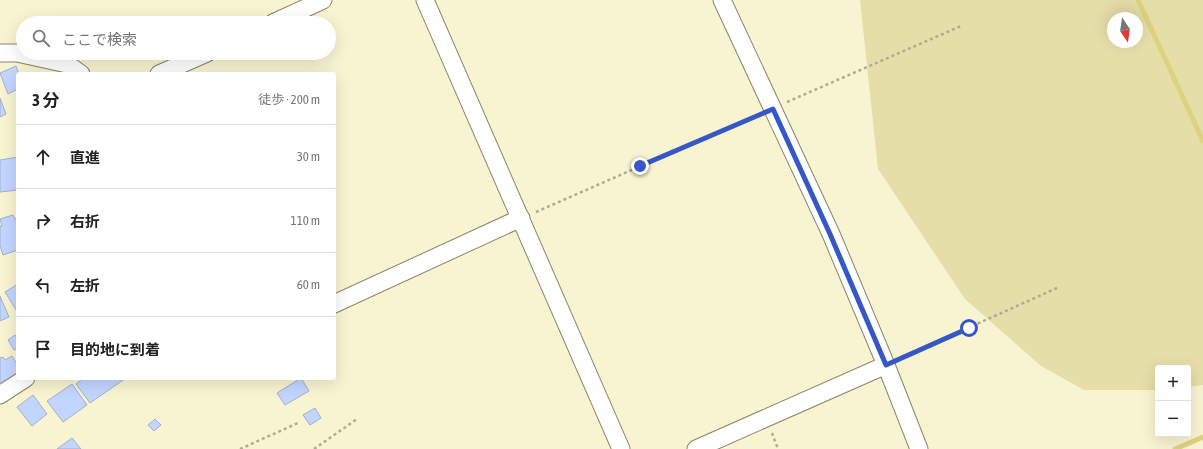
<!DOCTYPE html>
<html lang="ja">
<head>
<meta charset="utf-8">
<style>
  :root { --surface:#fff; --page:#f6f6f6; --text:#222; --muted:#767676; --line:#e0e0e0 }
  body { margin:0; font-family:"Asap Condensed","Noto Sans JP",sans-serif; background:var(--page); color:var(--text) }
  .controls { position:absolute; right:12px; bottom:12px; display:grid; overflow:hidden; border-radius:4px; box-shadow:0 4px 16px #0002 }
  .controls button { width:36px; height:36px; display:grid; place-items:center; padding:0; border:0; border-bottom:1px solid var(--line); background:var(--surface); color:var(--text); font:20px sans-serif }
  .compass { position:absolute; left:1107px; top:12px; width:36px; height:36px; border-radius:50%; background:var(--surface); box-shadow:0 4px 16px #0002; rotate:167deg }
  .stop { position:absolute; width:12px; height:12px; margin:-9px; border:3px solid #3557c8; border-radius:50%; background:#fff }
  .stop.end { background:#3557c8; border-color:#fff; box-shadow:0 1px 4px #0008 }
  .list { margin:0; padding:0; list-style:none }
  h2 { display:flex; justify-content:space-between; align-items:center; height:52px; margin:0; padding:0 16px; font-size:17px }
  h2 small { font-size:13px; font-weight:400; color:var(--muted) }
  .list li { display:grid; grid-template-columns:26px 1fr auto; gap:12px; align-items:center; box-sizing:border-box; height:64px; padding:0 16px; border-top:1px solid var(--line) }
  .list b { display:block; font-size:15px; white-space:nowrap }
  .list em { font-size:13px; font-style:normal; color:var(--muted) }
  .icon { flex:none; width:22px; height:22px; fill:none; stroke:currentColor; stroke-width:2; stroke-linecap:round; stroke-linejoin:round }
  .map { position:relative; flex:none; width:1203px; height:449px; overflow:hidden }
  .search { position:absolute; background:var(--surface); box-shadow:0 4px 16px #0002; left:16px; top:16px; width:320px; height:44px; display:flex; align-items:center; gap:10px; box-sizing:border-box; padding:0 14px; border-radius:22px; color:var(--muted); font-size:15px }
  .panel { position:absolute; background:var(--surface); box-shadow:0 4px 16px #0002; left:16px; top:72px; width:320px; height:308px; border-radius:4px }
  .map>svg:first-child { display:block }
  .green { fill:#e5dea9; fill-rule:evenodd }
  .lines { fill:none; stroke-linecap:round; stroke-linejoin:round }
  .stream { stroke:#ddd280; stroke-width:5 }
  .building { fill:#c2d5ff; stroke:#a2afcd }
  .minor-casing { stroke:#898566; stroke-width:19 }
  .path { stroke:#aeab90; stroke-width:2.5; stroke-dasharray:3 3; stroke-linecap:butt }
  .minor { stroke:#fff; stroke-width:17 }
  .route { stroke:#3557c8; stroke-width:5 }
</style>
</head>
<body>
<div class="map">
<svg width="1203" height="449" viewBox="0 0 1203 449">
  <rect width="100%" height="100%" fill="#f8f4d1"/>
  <path class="green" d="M860,0h343v385l-15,2v-19h-30v22h-74l-43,-24 -76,-67 -87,-130zM1113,18h24v24h-24z"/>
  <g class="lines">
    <path class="stream" d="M1138,0l65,141
      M1175,449l28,-12"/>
  </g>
  <path class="building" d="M16,66l3,8h-1v15l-10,5 -8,-21z
    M0,98l6,16 -6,3z
    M18,157v33l-18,2v-32z
    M13,215l2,4 3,-1v32l-15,5 -3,-9v-20h2l-2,-7z
    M18,284v29l-13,-21z
    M0,296l9,21 -9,4z
    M15,335l3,4v9l-4,2 -6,-10z
    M12,356l6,10v7l-18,10v-25l3,-1 2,3z
    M81,378h45l-36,25 -14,-19 6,-5z
    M301,378l8,13 -24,14 -8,-12z
    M72,384l15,21 -24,17 -16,-21z
    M33,395l14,19 -15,12 -15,-19z
    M315,408l6,10 -11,7 -7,-10z
    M155,419l6,6 -7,6 -6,-6z
    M72,438l9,11h-24z"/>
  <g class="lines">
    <g class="minor-casing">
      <path id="minor" d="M425,0l196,449
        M722,0l109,234 55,131 33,84
        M273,23l50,-23
        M0,53h17l50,11 14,10
        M159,74l48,-21
        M334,304l187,-86
        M0,395l26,-17
        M696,449l190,-84"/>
    </g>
    <path class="path" d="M787,102l174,-76
      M536,212l221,-97
      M901,358l156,-70
      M772,433l6,16
      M240,449l58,-26
      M314,449l43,-30"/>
    <use href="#minor" class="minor"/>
  </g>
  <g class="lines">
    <path class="route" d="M640,166l133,-57 57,125 56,131 83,-37"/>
  </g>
</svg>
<div class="controls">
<button>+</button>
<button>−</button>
</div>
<svg class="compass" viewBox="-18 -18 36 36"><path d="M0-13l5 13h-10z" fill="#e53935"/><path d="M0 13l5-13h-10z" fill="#767676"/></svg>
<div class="stop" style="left:969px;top:328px"></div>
<div class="stop end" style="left:640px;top:166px"></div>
<div class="search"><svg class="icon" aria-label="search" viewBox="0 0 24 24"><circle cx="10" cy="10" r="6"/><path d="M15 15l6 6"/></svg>ここで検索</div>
<section class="panel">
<h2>3 分<small>徒歩 · 200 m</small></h2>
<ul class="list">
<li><svg class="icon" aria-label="ahead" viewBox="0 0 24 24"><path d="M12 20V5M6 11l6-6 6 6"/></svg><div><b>直進</b></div><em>30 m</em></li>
<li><svg class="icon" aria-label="right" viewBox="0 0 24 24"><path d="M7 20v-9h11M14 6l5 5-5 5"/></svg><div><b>右折</b></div><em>110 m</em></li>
<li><svg class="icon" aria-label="left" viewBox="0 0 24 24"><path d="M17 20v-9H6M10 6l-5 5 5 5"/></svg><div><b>左折</b></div><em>60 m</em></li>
<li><svg class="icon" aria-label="arrive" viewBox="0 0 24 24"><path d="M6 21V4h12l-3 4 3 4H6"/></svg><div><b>目的地に到着</b></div></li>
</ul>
</section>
</div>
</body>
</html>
